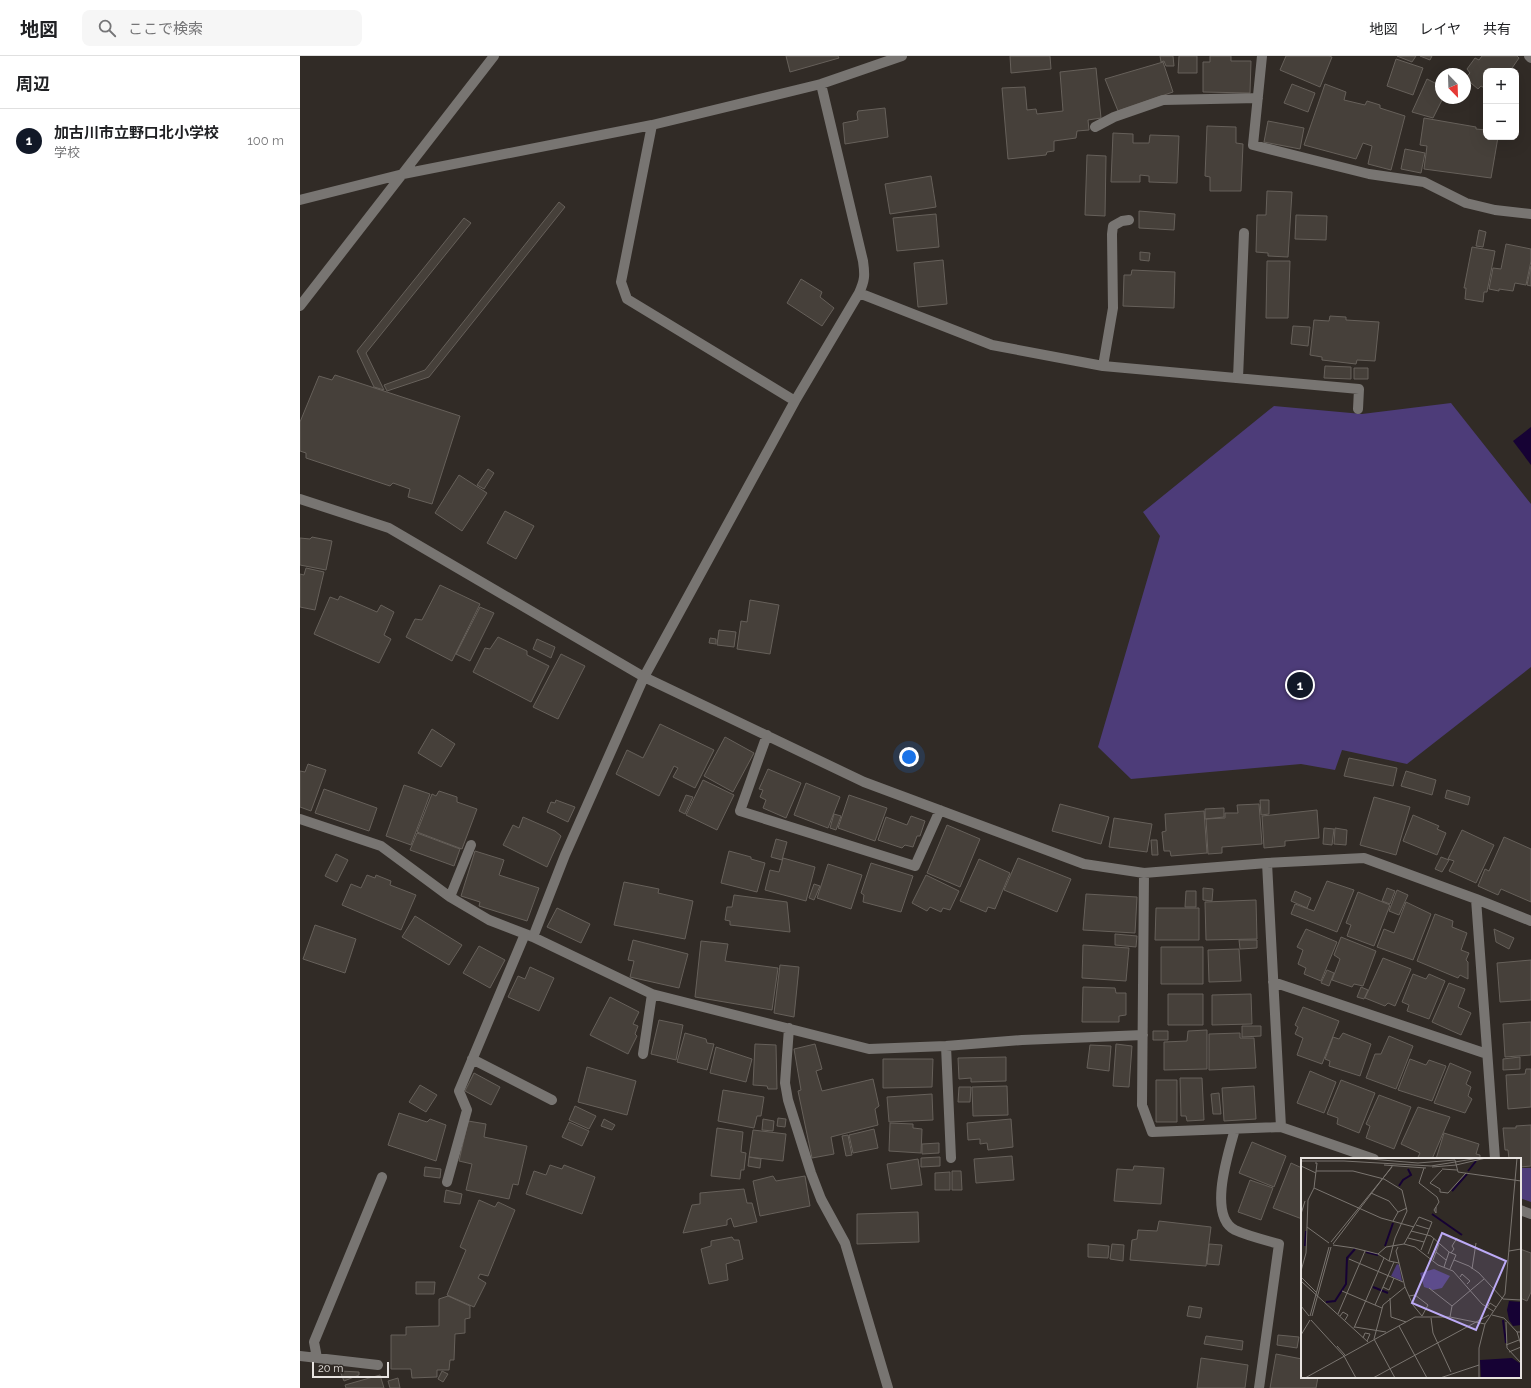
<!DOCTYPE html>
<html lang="ja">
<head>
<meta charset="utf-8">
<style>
  :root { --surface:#fff; --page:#f6f6f6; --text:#202124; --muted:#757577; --line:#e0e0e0; --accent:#111827 }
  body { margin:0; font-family:Raleway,"Noto Sans JP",sans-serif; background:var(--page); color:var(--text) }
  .controls { position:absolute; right:12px; top:12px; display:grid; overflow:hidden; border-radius:8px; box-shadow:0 4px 16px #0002 }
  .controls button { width:36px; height:36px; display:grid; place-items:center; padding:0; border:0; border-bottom:1px solid var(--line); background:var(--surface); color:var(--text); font:20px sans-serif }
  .compass { position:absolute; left:1135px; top:12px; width:36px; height:36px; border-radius:50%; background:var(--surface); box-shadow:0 4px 16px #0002; rotate:157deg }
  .scale { position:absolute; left:12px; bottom:10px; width:77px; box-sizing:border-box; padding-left:4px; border:2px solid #e7e3e0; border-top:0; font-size:11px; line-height:14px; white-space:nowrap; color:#e7e3e0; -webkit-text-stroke:3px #312b26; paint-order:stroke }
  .you { position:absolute; left:609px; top:701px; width:14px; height:14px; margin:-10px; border:3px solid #fff; border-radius:50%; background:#1a73e8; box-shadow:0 0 0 6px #1a73e833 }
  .badge { display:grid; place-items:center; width:26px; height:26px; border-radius:50%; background:var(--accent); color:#fff; font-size:13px; font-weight:700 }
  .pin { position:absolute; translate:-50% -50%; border:2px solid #fff; box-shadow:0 1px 4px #0006 }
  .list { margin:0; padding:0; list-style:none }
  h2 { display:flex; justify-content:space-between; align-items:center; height:52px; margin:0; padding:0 16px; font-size:17px }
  h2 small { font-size:13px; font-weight:400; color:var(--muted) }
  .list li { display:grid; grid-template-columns:26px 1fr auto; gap:12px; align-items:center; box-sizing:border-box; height:64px; padding:0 16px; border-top:1px solid var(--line) }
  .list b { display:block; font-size:15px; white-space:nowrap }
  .list p { margin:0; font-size:13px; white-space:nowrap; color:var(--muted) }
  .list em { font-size:13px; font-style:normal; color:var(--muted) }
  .icon { flex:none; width:22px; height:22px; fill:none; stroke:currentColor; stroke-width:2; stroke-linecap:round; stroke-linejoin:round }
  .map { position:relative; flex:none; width:1231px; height:1332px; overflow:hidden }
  header { display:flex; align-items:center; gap:24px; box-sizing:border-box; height:56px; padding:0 20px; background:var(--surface); border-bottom:1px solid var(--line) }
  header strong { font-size:19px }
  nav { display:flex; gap:22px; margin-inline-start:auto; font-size:14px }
  .search { width:280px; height:36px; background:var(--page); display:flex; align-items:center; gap:10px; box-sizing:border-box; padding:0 14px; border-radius:8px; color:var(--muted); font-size:15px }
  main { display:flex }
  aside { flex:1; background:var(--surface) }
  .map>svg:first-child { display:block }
  .green { fill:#4d3c79 }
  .water { fill:#160234 }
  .building { fill:#46403a; stroke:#66605a }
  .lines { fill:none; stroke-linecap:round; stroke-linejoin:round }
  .minor { stroke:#787572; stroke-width:10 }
  .inset-river { fill:none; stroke:#160234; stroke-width:2 }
  .inset-road { fill:none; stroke:#7a7570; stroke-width:1 }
  .view { fill:#bcaaf6; fill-opacity:0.15; stroke:#bcaaf6; stroke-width:2 }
  .inset-edge { fill:none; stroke:#e7e3e0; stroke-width:2 }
</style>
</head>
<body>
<header>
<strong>地図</strong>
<div class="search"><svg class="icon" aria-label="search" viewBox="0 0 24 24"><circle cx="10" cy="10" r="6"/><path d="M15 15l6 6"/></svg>ここで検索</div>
<nav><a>地図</a><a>レイヤ</a><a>共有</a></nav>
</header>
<main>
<aside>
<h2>周辺<small></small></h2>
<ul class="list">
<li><span class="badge">1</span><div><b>加古川市立野口北小学校</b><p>学校</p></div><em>100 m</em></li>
</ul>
</aside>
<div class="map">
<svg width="1231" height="1332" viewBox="0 0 1231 1332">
  <rect width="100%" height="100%" fill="#312b26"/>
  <path class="green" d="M1151,347l80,101v163l-124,97 -65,-14 -7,20 -34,-6 -170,15 -33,-32 62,-211 -17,-24 131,-106 88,8z
    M1220,1112h11v34l-11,-4z"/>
  <path class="water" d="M1231,371v38l-18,-24z"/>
  <path class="building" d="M486,0h52l1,2 -49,14z
    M710,0h40l1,13 -40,4z
    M860,0h13l1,10h-8l-2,-5 -3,1z
    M879,0h18v17h-19z
    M910,0h21v5h20l-1,32 -47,-1v-30h7z
    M986,0h43l3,1 -12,30 -40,-17z
    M1097,0h19l-4,6z
    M1120,0h12l-2,4z
    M1182,0h35l2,2 -9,13h-24v18l-5,-3 -3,3 -13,-11 5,-5 -3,-4 8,-11 4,2z
    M1096,3l27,9 -10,27 -26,-9z
    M863,6l10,30 -55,19 -13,-32z
    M796,12l5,50 -13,2 1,10 -12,1 -1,7 -22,3v10l-7,1 -1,3 -38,4 -6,-71 23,-1 2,23 9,-1 1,5 26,-3 -3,-39z
    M1127,23l14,7v12h2l-10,20 -21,-6z
    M992,28l23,9 -7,19 -24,-9z
    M1025,28l21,8 -2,8 21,5 2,-4 13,4v3l25,8 -14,54 -23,-6 4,-18 -9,-3 -7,16 -52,-14z
    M585,52l3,29 -43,7 -2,-21 15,-3 -1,-6 1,-3z
    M1124,62l52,9v2l10,1v7h12l-7,41 -67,-9 3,-23 -7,-1z
    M968,65l36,7 -4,21 -36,-7z
    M907,70l29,1v16l7,1 -2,47h-31v-14l-5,-1z
    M813,77l20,1v9h16l1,-8 29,1 -2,47 -28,-1v-6l-9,-1v7h-29z
    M1105,93l20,4 -4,20 -20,-4z
    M787,99l19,1 -1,60 -20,-1z
    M631,120l5,31 -46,7 -5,-30z
    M967,135l25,1 -4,65 -20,-1v-3l-12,-1 1,-37h9z
    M259,146l6,5 -136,170 -42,14 -3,-6 41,-15z
    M839,155l36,3 -1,16 -35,-2z
    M636,158l3,33 -42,4 -4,-33z
    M996,159l31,1 -1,24 -31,-1z
    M164,162l7,5 -105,130 18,37 -10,-3 -17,-36z
    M1179,174l7,2 -3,15 -7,-1z
    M1206,188l25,5v12l-5,24 -11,-2 -2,8 -14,-2v2l-10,-2 4,-21 8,1z
    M1172,191l23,4 -8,41h-3l-1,10 -18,-3 1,-11h-2z
    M840,196l10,1 -1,8 -9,-1z
    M643,204l4,44 -29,3 -4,-44z
    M967,205h23l-2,57h-22z
    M1231,210v20l-4,-1z
    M832,214l43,2 -1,36 -51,-2 1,-31h7z
    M501,223l21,13 -2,5 14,11 -12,18 -35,-23z
    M1030,260l16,1v3l33,2 -4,39 -18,-1 -1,4 -34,-4v-3l-12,-2 4,-35 15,1z
    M993,270l17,1 -2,19 -17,-2z
    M1025,310l26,1v12l-27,-1z
    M1054,312h14v11h-14z
    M35,319l125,41 -28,88 -24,-7 2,-8 -17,-6 -3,3 -84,-28v-5l-6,-2v-29l19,-46 13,4z
    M188,413l6,4 -10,16 -7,-4z
    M159,419l28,18 -25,38 -27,-18z
    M205,455l29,15 -18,33 -29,-16z
    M12,481l20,4 -6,29 -26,-5v-27l10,1z
    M6,512l18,4 -9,38 -15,-3v-33l4,1z
    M140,529l40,19 -28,57 -46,-24 9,-18 7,1z
    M40,540l37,16 4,-7 13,7 -10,23 7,4 -12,24 -65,-29 16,-37 8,3z
    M450,544l29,5 -9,49 -33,-5 4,-28 6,1z
    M180,551l14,6 -24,48 -14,-7z
    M419,574l17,2 -2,15 -17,-2z
    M198,581l29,14v4l22,11 -18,36 -58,-30 12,-24 5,1z
    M410,582l6,1v5l-7,-1z
    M237,583l18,8 -4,11 -18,-9z
    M261,598l24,12 -27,53 -25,-12z
    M360,668l54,26 -19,38 -22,-11 5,-9 -4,-2 -15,30 -43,-22 11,-24 16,8z
    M132,673l23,15 -14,23 -23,-14z
    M425,681l29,16 -21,39 -29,-16z
    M1049,702l48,10 -4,18 -49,-10z
    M8,708l18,6 -15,41 -11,-4v-36l5,1z
    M468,713l33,14 -15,35 -23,-10 3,-8 -6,-3 3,-7 -4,-1z
    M1106,715l30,9 -4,15 -31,-9z
    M403,724l31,15 -17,35 -31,-15z
    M506,727l34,14 -12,31 -34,-13z
    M104,729l26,9 -19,51 -25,-9z
    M24,733l53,19 -8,23 -54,-18z
    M1147,734l23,7 -2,8 -23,-7z
    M139,735l18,6v5l20,7 -15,40 -45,-17 15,-38 4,2z
    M386,739l7,2 -8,17 -6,-3z
    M549,739l38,13 -12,33 -37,-13z
    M1074,741l36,10 -14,48 -36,-10z
    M256,744l19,7 -7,15 -21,-10 4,-10 4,1z
    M960,744h9v14l-8,1z
    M760,748l49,13 -8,27 -49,-13z
    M959,748l3,40 -40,3v6l-14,1 -2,-35 19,-1v-5h13l-1,-8z
    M924,752v9l-19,2v-10z
    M1017,754l2,28 -34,3v5l-21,2 -2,-32z
    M904,755l3,42 -36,3 -1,-5h-6l-2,-19 4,-1 -1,-17z
    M534,758l7,2 -5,14 -6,-2z
    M1113,759l26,11 -2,3 9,4 -9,22 -34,-14z
    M611,760l14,5 -5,15h-3l-4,11 -8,-2 -3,3 -24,-8 8,-23 21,8z
    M223,761l32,14 6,5 -14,31 -44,-22 10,-20 6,3z
    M814,762l38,6 -5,28 -38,-5z
    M647,769l33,14 -20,48 -33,-14z
    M1024,772l10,1 -2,16 -9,-1z
    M1035,772l12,2 -1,15 -12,-1z
    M1162,774l32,15 -18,38 -27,-12 5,-10 -6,-2z
    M117,777l43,16 -6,17 -44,-16z
    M1204,781l27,12v53l-30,-13 -3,6 -20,-9 7,-17 4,2z
    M476,783l11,3 -5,18 -11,-3z
    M851,784h6l1,15h-6z
    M175,795l29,9 -5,15 40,13 -12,33 -48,-15 1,-4 -19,-6z
    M429,795l22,6v2l14,4 -8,29 -36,-9z
    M36,798l12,6 -11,22 -12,-6z
    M1141,801l8,3 -7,12 -7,-3z
    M483,802l32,9 -9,34 -41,-11 5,-20 9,2z
    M718,802l53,21 -14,33 -53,-22z
    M679,803l31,14 -15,36 -7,-2 -2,5 -26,-11z
    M571,807l42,13 -12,36 -38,-10 1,-7 -3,-2z
    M528,808l34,11 -11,34 -34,-11z
    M67,819l8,3 1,-3 15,6 -1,4 26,10 -15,35 -59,-25 9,-21 10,4z
    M626,819l33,16 -9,19 -7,-2 -2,4 -11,-5 -3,4 -15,-8z
    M1027,825l27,9 -17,42 -46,-18 4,-10 19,7z
    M324,826l35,7 -1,4 35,8 -8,38 -71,-14z
    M514,828l6,2 -6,14 -5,-2z
    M903,832l10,1 -1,12 -9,-1z
    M1087,832l8,3 -5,13 -8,-3z
    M1097,834l11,5 -9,20 -10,-4z
    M886,835h10v16h-11z
    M995,835l16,7 -4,10 -16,-7z
    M1058,836l32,13 -16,41 -27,-10 4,-11 -5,-2z
    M786,838l51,3 -2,36 -52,-3z
    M434,839l53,7 3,30 -60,-7v-4l-5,-1 2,-13h5z
    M956,844l1,39 -51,1 -1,-38z
    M1106,846l25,12 -18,46 -36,-13 7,-18 10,4z
    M257,852l33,16 -9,19 -34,-16z
    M856,852h43v32h-44z
    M1135,858l18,7 -1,6 15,6 -6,17 8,3 -3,7 2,2v17l-8,-4 -2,3 -41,-17z
    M115,860l47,29 -13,20 -47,-28z
    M15,869l41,14 -11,34 -42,-14z
    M1006,873l31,13 -16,39 -17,-7 2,-6 -8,-4 5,-14 -6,-3z
    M1194,873l20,9 -5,11 -13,-7z
    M815,878l22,2 -1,11 -21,-2z
    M1041,881l35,14 -13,35 -9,-2 -2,3 -20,-7 8,-21 -6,-4z
    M333,884l55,14 -9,34 -49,-11 4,-16 -6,-1z
    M939,884h18v8l-17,1z
    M401,885l27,3 -3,17 53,7 -6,42 -77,-13z
    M783,889l46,3 -3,33 -44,-3z
    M179,890l26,14 -15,28 -27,-15z
    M861,891h42v37h-42z
    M939,893l2,32 -32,1 -1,-32z
    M1083,902l28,11 -16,37 -7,-3 -3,3 -20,-8z
    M1231,904v40l-31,2 -3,-39z
    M480,909l19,2 -5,50 -20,-4z
    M230,911l24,11 -15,33 -31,-14 10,-21 7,3z
    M1027,914l7,3 -5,13 -8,-3z
    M1113,918l13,5 3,-5 16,7 -16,38 -22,-8 2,-6 -7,-3z
    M1149,927l16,6 -7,18 13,6 -10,22 -29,-13z
    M783,931l32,1 1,5h10v22l-7,1v6h-37z
    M1061,931l7,3 -4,9 -7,-2z
    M868,938h35v31h-35z
    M951,938l1,30 -40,1v-30z
    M310,941l29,15 -6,12 5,2 -3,8 2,2 -9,18 -38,-19z
    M1003,951l36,14 -17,43 -25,-9 6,-17 -8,-4 3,-7 -3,-2z
    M359,964l24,5 -7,35 -25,-6z
    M1231,966v33l-26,2 -2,-33z
    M942,970h19v10l-19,1z
    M907,974v39l-43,1v-28l23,-1 1,-10z
    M853,975h15v9h-15z
    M385,977l21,6 1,4 7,1 -7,26 -30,-8z
    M940,977v5h14l2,30 -47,2v-36z
    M1043,977l28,11 -11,32 -31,-10 1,-5 -5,-2 8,-22 6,2z
    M1089,980l24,10 -17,43 -30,-11 9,-24h6z
    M455,988l21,1 1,44h-9l-1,-3 -14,-1z
    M515,988l7,25 -6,2 6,20 51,-12 6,27 -4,3 3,16 -47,12 3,17 -22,4 -14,-67 3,-1 -7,-41z
    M816,988l16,2 -3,41 -16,-1z
    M790,989l21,1 -2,25 -22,-3z
    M416,991l36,12 -6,23 -36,-9z
    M706,1001v24l-35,1v-4l-12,1 -1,-21z
    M1220,1001v12l-17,1v-11z
    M583,1003h50l-1,28 -49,1z
    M1110,1003l16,6 3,-5 17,6 -14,35 -34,-11z
    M1150,1007l21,9 -5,12 5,3 -3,9 4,3 -7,14 -31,-10z
    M287,1011l49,14 -9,34 -49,-13z
    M1226,1013h5v38l-23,2 -2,-34 19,-1z
    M1010,1015l26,11 -12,31 -27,-10z
    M174,1017l26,14 -9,18 -26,-14z
    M880,1022h22l2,42 -17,1 -1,-5h-5z
    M856,1024h21v42h-21z
    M1041,1024l34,13 -16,40 -22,-9 1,-6 -11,-4z
    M120,1029l17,10 -11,17 -17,-10z
    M707,1030l1,29 -35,1 -1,-29z
    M954,1030l2,33 -32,2 -2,-33z
    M659,1031h12l-1,15h-12z
    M423,1034l41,7 -3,19h-4l-3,12 -36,-7z
    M919,1037l2,21h-8l-2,-20z
    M632,1038l1,26 -44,2 -2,-25z
    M1079,1039l32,12 -17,42 -28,-11 4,-12 -4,-2z
    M275,1050l21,10 -7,13 -20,-9z
    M1118,1051l32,10 -18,42h-9l-5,-2 2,-4 -19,-9z
    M99,1057l28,9 3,-3 16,6 -10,36 -48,-16z
    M478,1062l8,1 -1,8 -8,-1z
    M304,1063l11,6 -3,5 -11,-4z
    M463,1063l11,2 -1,10 -11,-1z
    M711,1063l2,28 -25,3 -1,-7 -7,1v-5l-12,1 -1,-17z
    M168,1065l18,3 -2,13 43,9 -9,39 -5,-1 -4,15 -43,-9 6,-26 -13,-3z
    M269,1066l20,9 -7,15 -20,-9z
    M590,1067l23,1v4l9,1 -1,24 -32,-2z
    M1231,1069v41l-11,1v-8h-11l-1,-9h-3l-2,-22h13v-2z
    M417,1072l26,4 -2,20 5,1 -2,17h-3l-1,9 -29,-3z
    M574,1073l4,19 -25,5 -4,-18z
    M453,1074l33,4 -3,27 -34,-4z
    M1144,1077l35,11 -3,10 4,1v4h-44z
    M548,1079l4,20 -6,1 -4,-20z
    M952,1086l34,14 -12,31 -35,-14z
    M639,1087v10l-17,1v-10z
    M712,1100l2,24 -38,3 -2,-24z
    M449,1101l12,2 -1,9 -12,-2z
    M640,1101v9l-19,1v-9z
    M618,1103l4,26 -31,4 -4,-25z
    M991,1107l11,5v51l-29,-11z
    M250,1109l12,4 2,-4 31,12 -13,37 -56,-20 8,-23 12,4z
    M834,1110l30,2 -3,36 -47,-3 3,-32 16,1z
    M125,1111l16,2 -1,9 -16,-2z
    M652,1115h9l1,19h-10z
    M650,1116v18h-15v-17z
    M473,1120l3,5 29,-5 5,30 -50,10 -7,-35z
    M950,1124l23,8 -12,32 -23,-8z
    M444,1133l3,14h5l5,19 -23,5 -3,-9 -4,2v5l-44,8 9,-28 8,-1v-11z
    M146,1134l16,4 -2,10 -16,-2z
    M179,1144l16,7 3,-5 17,8 -27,66 -8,-2 -2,4 8,5 -12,24 -27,-12 19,-45 -6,-3z
    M618,1156l1,30 -62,2v-30z
    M859,1165l52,6 -5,39 -76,-6 2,-20 5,-1 1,-9 19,1z
    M432,1181l2,3h5l4,19 -17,5 2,16 -19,4 -8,-35 10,-3v-5z
    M788,1188l21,2 -1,12 -20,-1z
    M812,1188l12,1 -1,16 -13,-2z
    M909,1188l13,1 -3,20 -12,-1z
    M1220,1193l11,4v39l-4,9 -7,-3z
    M116,1226h19l-1,12h-18z
    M148,1240l22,10v12l-5,1v14l-10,1 -1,26h-4l-1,10h-12v7l-25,1 -1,-9h-20v-34h15v-8l33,-1v-27z
    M889,1250l13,2 -2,10 -13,-2z
    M978,1279l21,2 -2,11 -20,-3z
    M906,1280l37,5 -1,9 -38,-6z
    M976,1298l26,5v18h16l-2,11h-46z
    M901,1302l47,7 -3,23h-48z
    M40,1315l19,1v3l-15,6z
    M142,1315l6,3 -5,8 -5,-3z
    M80,1319l4,13h-38l-1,-3z
    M98,1322l2,10h-10l-2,-7z"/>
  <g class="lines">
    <path class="minor" d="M962,0l-9,89 116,29 55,8 42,21 29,7 36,4
      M1229,0l2,2
      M352,69l-31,157 6,17 168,102
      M795,71l19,-10 49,-17 95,-2
      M0,144l103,-26 249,-49 169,-41 81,-28
      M559,237l133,52 111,21 256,23 -1,20
      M0,250l194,-250
      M803,310l10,-58 -1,-74 1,-8 9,-5 7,-1
      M938,322l6,-145
      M0,443l89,29 255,149 220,105 220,82 60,9 123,-10 97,-5 112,41 55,22
      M467,679l-27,76 175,55 25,-56
      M0,763l81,27 69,51 39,23 44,17 119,57 217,55 77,-3 76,-6 121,-5
      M967,807l14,264 93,32
      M844,817l-2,232 10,27 129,-5
      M150,841l21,-52
      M1176,843l19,260
      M233,881l32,-82 79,-178 151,-276 64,-108c6,-13 6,-18 4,-32l-42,-177
      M973,926l214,72
      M489,972l-4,55 3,17 23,73 10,26 24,44 43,145
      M646,990l5,112
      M343,998l9,-60
      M172,1003l80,41
      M935,1073c-6,22 -28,87 0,101 13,6 30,10 44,14l-20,144
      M147,1126l20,-72 -8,-19 66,-157
      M1220,1154l11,4
      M0,1300l78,9
      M17,1302l-3,-16 68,-165"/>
  </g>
  <g transform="translate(1001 1102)">
    <rect width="220" height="220" fill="#312b26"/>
    <path d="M96,106l2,1 3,16 -11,-5zM133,111l16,7 -8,12 -9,2 -9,-3 -4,-14z" fill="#4d3c79"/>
    <path d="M208,143l12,1v23l-8,1 -4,-6 -2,-10zM211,200l9,6v14h-40l-1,-18z" fill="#160234"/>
    <path class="inset-river" d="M167,13l8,-10M98,28l4,-6 8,-5 -3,-6M151,33l15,-17M131,56l30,21M4,88l1,-15M84,88l8,-23M65,94l12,3M72,129l15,6M25,144l9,-1 11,-17 1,-26 8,-9M202,162l3,23"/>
    <path class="inset-road" d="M57,0l60,5 37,-3 3,12 63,9M0,3h43l87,5 48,-8M83,7l42,3M155,7l30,-7M0,8l15,7M131,9l24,-2M123,10l-5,15 18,14 2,5 -5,8 2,3v-6M141,11l15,1M141,12l-12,13 10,6v3l8,1 18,-20M15,13h37l31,8 18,11 5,21 -12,27 -6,23M13,30l67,30 33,9M70,35l18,8 9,11M0,56l4,-13M92,63l5,-9 9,-4M115,67l13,4M6,69l22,16M110,73l20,5 18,16 -5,15M107,80l16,4M30,84l61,-75M32,86l60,-79M103,86l15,-27 13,5 -11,28M32,87l21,3 24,6 11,7 10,2M97,89l-2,4 9,36 8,18 9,11M208,93l12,-2M135,94l10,8M148,94l7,3 -6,14M150,95l3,-4 -2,-3 5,-8M77,96l8,-7 18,-3 11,3 23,18 15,6 29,33 11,7M127,96l6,-16M48,101l54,23M132,102l6,-16M153,102l15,6 10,7 24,26 18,1M171,111l4,-26M0,113l5,-18 2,-53 6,-12 3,-25h-2M0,119l15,15M159,119l2,-3 8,7 -3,3M0,123l67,61M82,129l6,3 5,-12M128,130l23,18M41,133l40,17M108,138l6,-1 13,10 -6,11M89,140l1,19 15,5M74,147l19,-43M0,148l8,10M186,150l3,-5 6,4M37,156l27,-63M191,157l12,3 13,14h4M9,158l19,-69M11,158l19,-69M39,158l3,-4 5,3 -3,5M149,159l2,-11 32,-27M130,160l2,15 18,39M10,162l33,36 12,22M205,164l1,26 14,15M98,168l28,52M54,169l31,5M53,170l30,-70M216,174l4,13M0,177l9,-15M62,180l2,-5 5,1 -3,7M205,187l13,-5M36,188l8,9M208,194l12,-5M4,220l110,-61h35l35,7M72,220l116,-63M94,220l-21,-39 9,-34 22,-18M139,220l39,-13M178,220v-30l6,-24 20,-30 12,-136"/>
    <path class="view" d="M141,75l64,28 -30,69 -64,-27z"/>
    <rect width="220" height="220" class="inset-edge"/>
  </g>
</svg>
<div class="controls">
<button>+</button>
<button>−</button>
</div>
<svg class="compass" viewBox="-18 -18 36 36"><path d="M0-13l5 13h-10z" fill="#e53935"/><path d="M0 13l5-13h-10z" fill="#757577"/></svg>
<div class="scale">20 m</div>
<div class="you"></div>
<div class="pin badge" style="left:1000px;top:629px">1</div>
</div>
</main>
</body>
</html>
